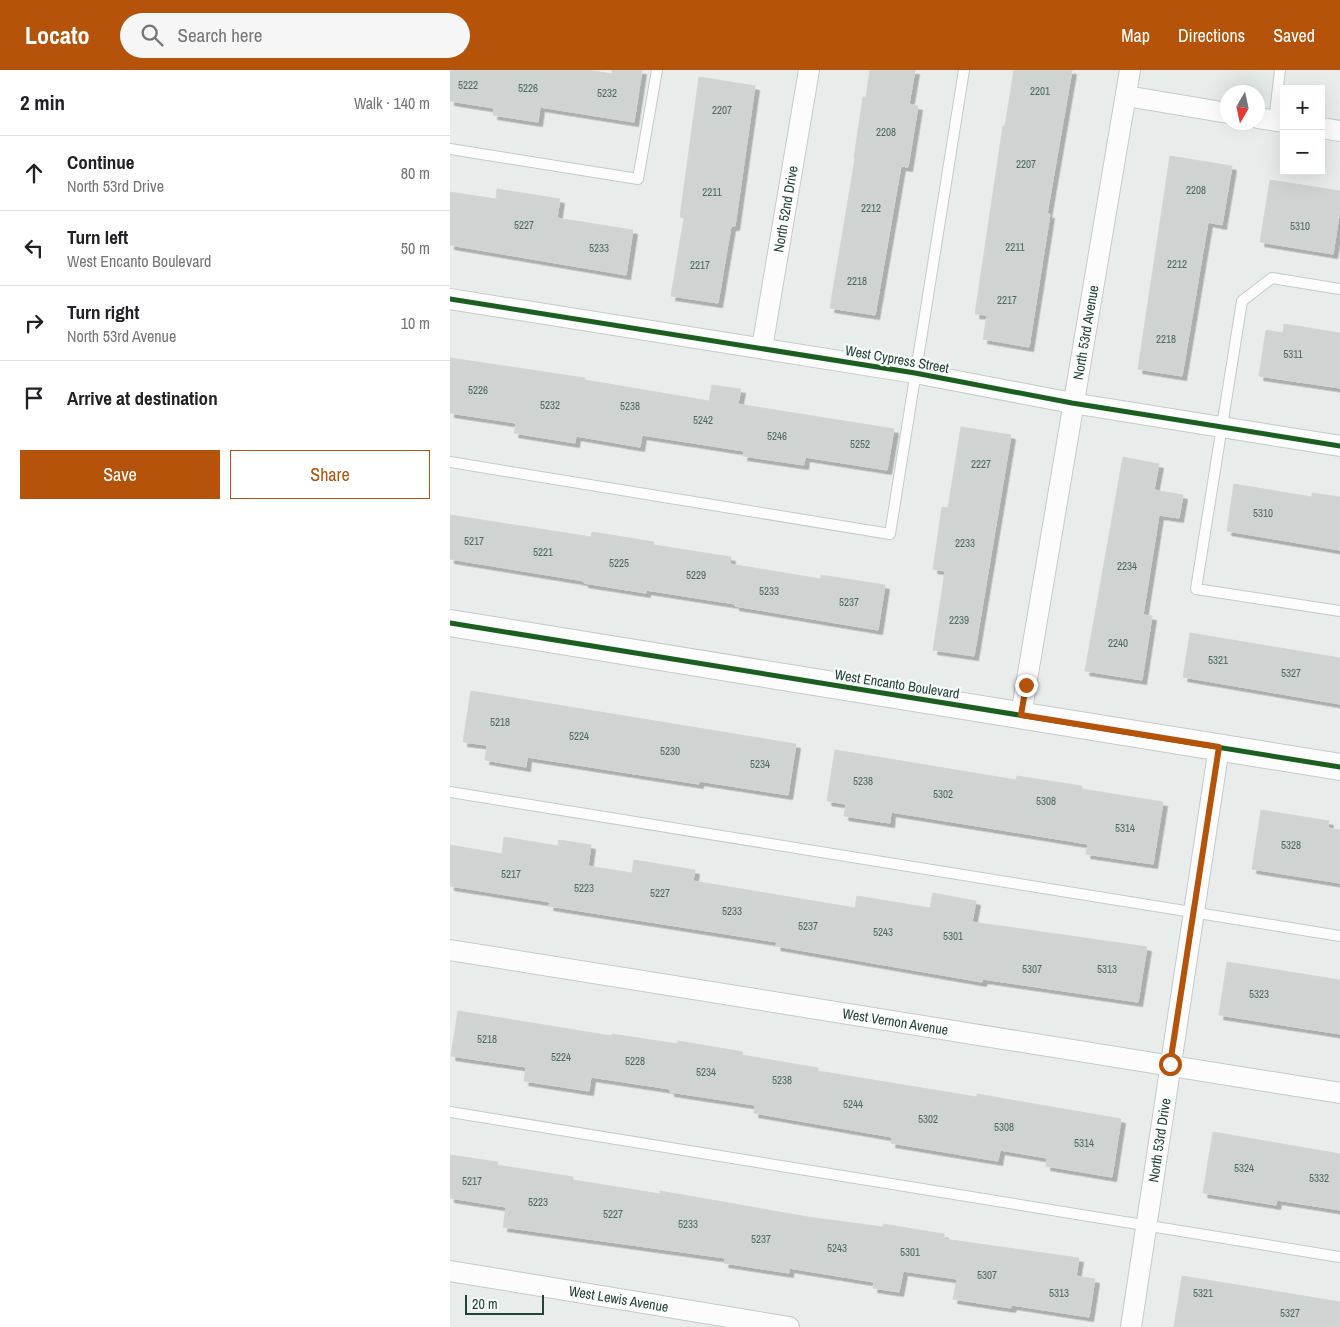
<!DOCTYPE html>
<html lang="en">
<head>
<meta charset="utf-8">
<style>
  :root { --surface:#fff; --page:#f6f6f6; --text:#202124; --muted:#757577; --line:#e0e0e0; --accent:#b45309 }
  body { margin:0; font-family:"Archivo Narrow",sans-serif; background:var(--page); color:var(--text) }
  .controls { position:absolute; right:15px; top:15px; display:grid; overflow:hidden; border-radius:0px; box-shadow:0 5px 20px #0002 }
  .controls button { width:45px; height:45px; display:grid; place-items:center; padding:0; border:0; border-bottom:1px solid var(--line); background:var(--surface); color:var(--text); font:25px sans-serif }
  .compass { position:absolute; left:770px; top:15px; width:45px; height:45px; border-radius:50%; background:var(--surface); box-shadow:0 5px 20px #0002; rotate:189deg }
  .scale { position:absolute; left:15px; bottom:12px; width:79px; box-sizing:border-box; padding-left:5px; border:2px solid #24423a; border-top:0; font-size:14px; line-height:18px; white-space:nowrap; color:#24423a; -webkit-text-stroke:4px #f7fbf9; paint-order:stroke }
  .stop { position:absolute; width:15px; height:15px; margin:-11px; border:4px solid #b45309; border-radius:50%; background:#fff }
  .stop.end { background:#b45309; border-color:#fff; box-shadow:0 1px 5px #0008 }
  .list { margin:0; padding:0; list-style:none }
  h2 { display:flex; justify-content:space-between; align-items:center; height:65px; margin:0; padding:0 20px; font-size:21px }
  h2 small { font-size:16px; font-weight:400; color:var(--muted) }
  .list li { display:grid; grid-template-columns:32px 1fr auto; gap:15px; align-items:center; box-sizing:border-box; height:75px; padding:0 20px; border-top:1px solid var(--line) }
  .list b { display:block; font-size:19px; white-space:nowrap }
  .list p { margin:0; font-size:16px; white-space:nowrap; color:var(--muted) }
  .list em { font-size:16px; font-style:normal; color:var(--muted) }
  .actions { display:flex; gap:10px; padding:15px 20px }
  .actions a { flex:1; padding:11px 0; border:1px solid var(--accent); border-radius:0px; text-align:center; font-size:18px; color:var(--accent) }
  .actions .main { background:var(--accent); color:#fff }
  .icon { flex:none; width:28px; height:28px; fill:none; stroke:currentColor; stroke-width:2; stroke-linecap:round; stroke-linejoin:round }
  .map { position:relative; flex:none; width:890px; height:1257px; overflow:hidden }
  header { display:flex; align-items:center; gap:30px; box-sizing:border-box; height:70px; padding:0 25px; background:var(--accent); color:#fff }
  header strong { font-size:24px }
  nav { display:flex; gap:28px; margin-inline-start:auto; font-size:18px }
  .search { width:350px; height:45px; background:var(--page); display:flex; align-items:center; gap:12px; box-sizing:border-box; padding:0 18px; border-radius:28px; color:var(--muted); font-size:19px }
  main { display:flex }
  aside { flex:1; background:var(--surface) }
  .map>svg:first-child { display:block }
  .building { fill:#cfd4d2; stroke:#d1d6d4; filter:url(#shadow) }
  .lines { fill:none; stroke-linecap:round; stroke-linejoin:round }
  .service-casing { stroke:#c5cac8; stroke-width:12 }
  .minor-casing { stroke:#c5cac8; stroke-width:22 }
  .tertiary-casing { stroke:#c5cac8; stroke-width:28 }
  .service { stroke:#fcfcfc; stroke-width:10 }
  .minor { stroke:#fcfcfc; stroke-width:20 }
  .tertiary { stroke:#fcfcfc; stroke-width:26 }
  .cycleway-casing { stroke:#f7fbf9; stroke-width:8 }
  .cycleway { stroke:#1b5e20; stroke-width:5 }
  .route { stroke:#b45309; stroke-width:6 }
  .labels { text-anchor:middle; stroke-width:4.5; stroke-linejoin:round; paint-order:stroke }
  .number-label { font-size:11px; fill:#506761 }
  .street-label { font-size:14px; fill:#24423a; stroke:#f7fbf9 }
</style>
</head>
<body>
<header>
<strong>Locato</strong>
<div class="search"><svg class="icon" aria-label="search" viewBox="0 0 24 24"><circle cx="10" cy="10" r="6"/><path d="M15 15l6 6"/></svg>Search here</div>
<nav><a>Map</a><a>Directions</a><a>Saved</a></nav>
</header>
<main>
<aside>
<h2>2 min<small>Walk · 140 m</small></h2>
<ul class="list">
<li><svg class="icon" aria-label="ahead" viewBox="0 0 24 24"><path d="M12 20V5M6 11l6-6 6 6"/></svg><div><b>Continue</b><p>North 53rd Drive</p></div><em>80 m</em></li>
<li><svg class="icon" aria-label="left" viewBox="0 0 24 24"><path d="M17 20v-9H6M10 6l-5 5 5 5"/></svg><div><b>Turn left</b><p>West Encanto Boulevard</p></div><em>50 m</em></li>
<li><svg class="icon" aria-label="right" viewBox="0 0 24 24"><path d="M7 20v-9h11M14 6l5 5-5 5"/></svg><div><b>Turn right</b><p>North 53rd Avenue</p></div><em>10 m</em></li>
<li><svg class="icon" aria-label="arrive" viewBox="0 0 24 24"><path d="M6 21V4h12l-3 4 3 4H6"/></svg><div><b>Arrive at destination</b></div></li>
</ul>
<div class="actions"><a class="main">Save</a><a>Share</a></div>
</aside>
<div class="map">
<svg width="890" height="1257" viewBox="0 0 890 1257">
  <defs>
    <filter id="shadow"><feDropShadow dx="4.5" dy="4.5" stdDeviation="0" flood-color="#0004"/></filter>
  </defs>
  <rect width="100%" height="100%" fill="#e8edeb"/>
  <path class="building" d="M0,0h138l24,4v-4h30l-8,52 -94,-15 -2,15 -45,-7 1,-7 -44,-7z
    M420,0h45l-6,34 9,2 -10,61 -7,-1 -26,149 -45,-7 25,-149 -1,-1 9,-61h3z
    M564,0h58l-25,144h3l-21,133 -46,-8 4,-24 -12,-1 28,-188h2z
    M249,7l56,9 -20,140h-4l-13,77 -47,-7 13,-78 -4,-1z
    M720,86l62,10 -10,59 -14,-3 -26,154 -44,-7z
    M820,110l70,11v18l-7,45 -73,-12z
    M47,119l63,10 -3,19 76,12 -7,45 -176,-30v-53l46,7z
    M834,254l56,9v55l-81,-12 7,-46 17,3z
    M0,288l135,20v2l124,21 3,-16 29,4 -3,15 156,25 -7,41 -82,-13 -1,8 -61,-9 1,-5 -102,-16 -2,12 -64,-11 -1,7 -61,-10 2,-10 -66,-10z
    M511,357l50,8 -37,221 -41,-6 12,-79 -12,-2 9,-62 6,1z
    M673,387l36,7 -5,26 29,5 -4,23 -20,-3 -16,100 9,1 -10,64 -57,-9z
    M784,414l78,13v-4l28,4v53l-113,-19z
    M0,445l141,22 1,-5 62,10v3l77,12 -1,7 91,15v-4l64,10 -7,45 -143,-24v-2l-89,-14v3l-62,-10v-2l-134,-22z
    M740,563l150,25v46l-157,-27z
    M21,621l325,53 -8,51 -89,-14v3l-172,-27 -1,10 -41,-7 2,-15 -24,-3z
    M385,680l181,30 1,-4 65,10v3l81,13 -10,62 -67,-10 2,-10 -197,-32 -1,11 -46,-7 2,-12 -19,-3z
    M811,740l68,11 -1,7 12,2v53l-88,-14z
    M54,767l54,9 1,-6 32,5 -3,21 44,7 2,-13 61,10 -2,11 162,27 2,-12 73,12 3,-15 43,8 -4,21 175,25 -9,55 -155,-23 -1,3 -206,-36 1,-4 -228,-36 1,-4 -100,-16v-41l52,9z
    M777,892l113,18v54l-121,-19z
    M8,941l154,25v-2l66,10v-3l65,11 -1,3 76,13v3l159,26v-3l144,25 -9,58 -66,-11 1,-8 -47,-8 -2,11 -107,-18 1,-6 -138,-24 1,-8 -85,-13v-3l-79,-12 -2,14 -65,-10 2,-14 -75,-11z
    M763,1062l127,22v56l-63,-10 -1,5 -73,-12z
    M0,1085l48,7 -1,3 76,12v3l87,14v-3l148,26 75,10v-3l61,10v5l135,19 -3,18 19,3 -6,38 -77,-12 -1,3 -58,-9 4,-20 -54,-8 -4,21 -26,-4 1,-6 -85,-14v5l-65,-10 1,-5 -222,-31 3,-20 -56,-9z
    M732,1206l158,26v25h-166z"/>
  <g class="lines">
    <g class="service-casing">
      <path id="service" d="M824,51l6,-51
        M0,79l188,30 19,-109
        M890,219l-68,-11 -30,23 -46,288 144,22
        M0,392l440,72 74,-464
        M0,722l890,144
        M0,1042l890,145"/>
    </g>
    <g class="minor-casing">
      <g id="minor">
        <path d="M676,26l102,17"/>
        <path d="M808,48l26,4"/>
        <path d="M871,58l19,3"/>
        <path d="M0,229l465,74 157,30 268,43"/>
        <path id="s1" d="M312,278l47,-278"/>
        <path id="s2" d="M571,645l109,-645"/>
        <path id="s3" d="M0,880l890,143"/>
        <path id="s4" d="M0,1201l339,56"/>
        <path id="s5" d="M681,1257l88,-580"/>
      </g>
    </g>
    <g class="tertiary-casing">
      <path id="tertiary" d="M0,553l890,144"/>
    </g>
    <use href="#service" class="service"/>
    <use href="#minor" class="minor"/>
    <use href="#tertiary" class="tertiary"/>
    <g class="cycleway-casing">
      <path id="cycleway" d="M0,229l465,74 157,30 268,43
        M0,553l890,144"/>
    </g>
    <use href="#cycleway" class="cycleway"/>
  </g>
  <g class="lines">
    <path class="route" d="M576,615l-5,30 198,32 -49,317"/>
  </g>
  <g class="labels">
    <g class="number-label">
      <text x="18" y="19">5222</text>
      <text x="78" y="22">5226</text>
      <text x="590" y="25">2201</text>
      <text x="157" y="27">5232</text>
      <text x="272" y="44">2207</text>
      <text x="436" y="66">2208</text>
      <text x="576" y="98">2207</text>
      <text x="746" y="124">2208</text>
      <text x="262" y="126">2211</text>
      <text x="421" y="142">2212</text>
      <text x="74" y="159">5227</text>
      <text x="850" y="160">5310</text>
      <text x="565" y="181">2211</text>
      <text x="149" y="182">5233</text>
      <text x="727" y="198">2212</text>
      <text x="250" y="199">2217</text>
      <text x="407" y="215">2218</text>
      <text x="557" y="234">2217</text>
      <text x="716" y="273">2218</text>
      <text x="843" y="288">5311</text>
      <text x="28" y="324">5226</text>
      <text x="100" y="339">5232</text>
      <text x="180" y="340">5238</text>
      <text x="253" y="354">5242</text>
      <text x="327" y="370">5246</text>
      <text x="410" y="378">5252</text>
      <text x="531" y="398">2227</text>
      <text x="813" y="447">5310</text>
      <text x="24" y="475">5217</text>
      <text x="515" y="477">2233</text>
      <text x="93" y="486">5221</text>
      <text x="169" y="497">5225</text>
      <text x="677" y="500">2234</text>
      <text x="246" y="509">5229</text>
      <text x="319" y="525">5233</text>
      <text x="399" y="536">5237</text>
      <text x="509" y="554">2239</text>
      <text x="668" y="577">2240</text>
      <text x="768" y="594">5321</text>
      <text x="841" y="607">5327</text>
      <text x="50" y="656">5218</text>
      <text x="129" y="670">5224</text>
      <text x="220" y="685">5230</text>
      <text x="310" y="698">5234</text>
      <text x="413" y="715">5238</text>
      <text x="493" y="728">5302</text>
      <text x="596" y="735">5308</text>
      <text x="675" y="762">5314</text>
      <text x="841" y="779">5328</text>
      <text x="61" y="808">5217</text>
      <text x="134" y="822">5223</text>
      <text x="210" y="827">5227</text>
      <text x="282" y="845">5233</text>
      <text x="358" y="860">5237</text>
      <text x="433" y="866">5243</text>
      <text x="503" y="870">5301</text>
      <text x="582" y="903">5307</text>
      <text x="657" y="903">5313</text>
      <text x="809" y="928">5323</text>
      <text x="37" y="973">5218</text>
      <text x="111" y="991">5224</text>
      <text x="185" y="995">5228</text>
      <text x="256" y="1006">5234</text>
      <text x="332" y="1014">5238</text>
      <text x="403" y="1038">5244</text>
      <text x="478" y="1053">5302</text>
      <text x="554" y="1061">5308</text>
      <text x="634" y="1077">5314</text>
      <text x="794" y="1102">5324</text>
      <text x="869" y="1112">5332</text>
      <text x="22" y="1115">5217</text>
      <text x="88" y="1136">5223</text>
      <text x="163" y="1148">5227</text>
      <text x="238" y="1158">5233</text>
      <text x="311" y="1173">5237</text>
      <text x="387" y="1182">5243</text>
      <text x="460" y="1186">5301</text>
      <text x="537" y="1209">5307</text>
      <text x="609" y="1227">5313</text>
      <text x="753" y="1227">5321</text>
      <text x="840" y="1247">5327</text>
    </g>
    <g class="street-label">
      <text dy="5" stroke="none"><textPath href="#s1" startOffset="141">North 52nd Drive</textPath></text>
      <text dy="5" stroke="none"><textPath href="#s2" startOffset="388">North 53rd Avenue</textPath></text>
      <text transform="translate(447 289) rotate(10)" y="5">West Cypress Street</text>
      <text transform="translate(447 614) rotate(9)" y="5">West Encanto Boulevard</text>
      <text dy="5" stroke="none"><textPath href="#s3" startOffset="451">West Vernon Avenue</textPath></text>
      <text dy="5" stroke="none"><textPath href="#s5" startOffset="189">North 53rd Drive</textPath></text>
      <text dy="5" stroke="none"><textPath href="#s4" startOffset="171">West Lewis Avenue</textPath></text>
    </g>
  </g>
</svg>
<div class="controls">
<button>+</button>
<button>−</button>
</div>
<svg class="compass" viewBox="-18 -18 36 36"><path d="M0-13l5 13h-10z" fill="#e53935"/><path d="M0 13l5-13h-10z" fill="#757577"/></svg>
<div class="scale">20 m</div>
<div class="stop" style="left:720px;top:994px"></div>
<div class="stop end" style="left:576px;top:615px"></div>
</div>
</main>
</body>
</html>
